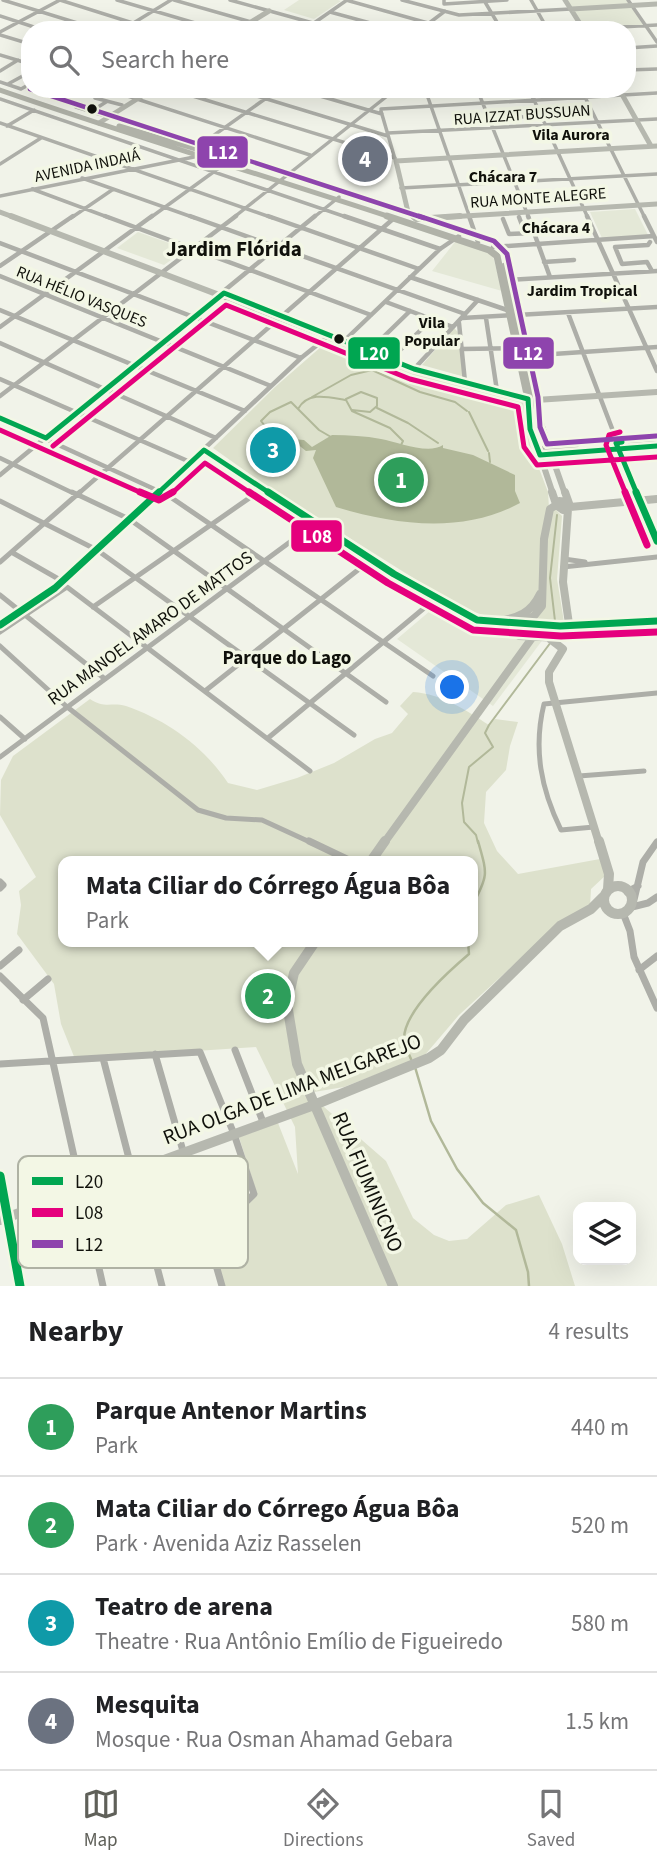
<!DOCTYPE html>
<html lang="en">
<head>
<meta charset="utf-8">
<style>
  :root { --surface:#fff; --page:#f2f2f2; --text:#202124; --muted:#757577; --line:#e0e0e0; --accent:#5f6059 }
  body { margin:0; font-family:"Source Sans 3",sans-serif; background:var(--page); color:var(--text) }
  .controls { position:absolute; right:21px; bottom:21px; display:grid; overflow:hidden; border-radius:14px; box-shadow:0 7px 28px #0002 }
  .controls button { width:63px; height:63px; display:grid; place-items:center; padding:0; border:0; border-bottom:2px solid var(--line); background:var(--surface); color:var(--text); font:35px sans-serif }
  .you { position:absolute; left:453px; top:688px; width:24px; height:24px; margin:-18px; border:5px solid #fff; border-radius:50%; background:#1a73e8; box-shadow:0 0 0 10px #1a73e833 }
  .badge { display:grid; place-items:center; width:46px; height:46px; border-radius:50%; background:var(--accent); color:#fff; font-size:23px; font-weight:700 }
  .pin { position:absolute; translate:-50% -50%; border:4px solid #fff; box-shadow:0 2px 7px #0006 }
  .popup { position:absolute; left:58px; top:856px; width:420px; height:91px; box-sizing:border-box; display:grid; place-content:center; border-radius:14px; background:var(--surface); filter:drop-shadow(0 2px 5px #0005); font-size:23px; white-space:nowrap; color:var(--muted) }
  .popup b { font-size:26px; color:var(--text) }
  .popup::after { content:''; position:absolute; left:50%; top:100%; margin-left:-14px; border:14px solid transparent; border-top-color:var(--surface) }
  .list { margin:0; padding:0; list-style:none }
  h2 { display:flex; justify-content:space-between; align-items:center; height:91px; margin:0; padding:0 28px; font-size:30px }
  h2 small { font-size:23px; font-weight:400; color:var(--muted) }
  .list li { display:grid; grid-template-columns:46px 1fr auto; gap:21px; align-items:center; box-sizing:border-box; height:98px; padding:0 28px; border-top:2px solid var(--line) }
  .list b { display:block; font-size:26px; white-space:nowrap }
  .list p { margin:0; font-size:23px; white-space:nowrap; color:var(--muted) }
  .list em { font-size:23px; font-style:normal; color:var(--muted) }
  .icon { flex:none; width:38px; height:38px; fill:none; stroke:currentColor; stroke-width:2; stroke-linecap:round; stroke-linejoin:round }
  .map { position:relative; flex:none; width:657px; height:1286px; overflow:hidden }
  .search { position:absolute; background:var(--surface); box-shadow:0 7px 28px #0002; left:21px; right:21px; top:21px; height:77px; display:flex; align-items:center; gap:18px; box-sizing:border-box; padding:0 24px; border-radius:28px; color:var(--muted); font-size:26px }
  .sheet { height:483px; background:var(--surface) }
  nav { display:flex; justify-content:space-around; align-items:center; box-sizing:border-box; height:98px; border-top:2px solid var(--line); background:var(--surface); font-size:19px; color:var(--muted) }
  nav a { display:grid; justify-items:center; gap:4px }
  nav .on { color:var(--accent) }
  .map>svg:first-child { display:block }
  .built { fill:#e4e8d7 }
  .green { fill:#dde1cc; fill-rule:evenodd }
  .water { fill:#b1b899 }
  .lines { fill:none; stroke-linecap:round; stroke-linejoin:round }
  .stream-far1 { stroke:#b1b899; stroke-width:2 }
  .stream { stroke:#b1b899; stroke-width:2.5 }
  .street-far3 { stroke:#adaea8; stroke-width:3.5 }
  .street-far2 { stroke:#adaea8; stroke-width:4.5 }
  .street-far1 { stroke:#adaea8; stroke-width:5 }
  .street { stroke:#adaea8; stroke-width:7 }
  .secondary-far3 { stroke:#b6b8af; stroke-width:5 }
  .secondary-far2 { stroke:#b6b8af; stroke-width:6 }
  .secondary-far1 { stroke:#b6b8af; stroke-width:8 }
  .secondary { stroke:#b6b8af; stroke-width:10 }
  .primary-far1 { stroke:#b0b2a8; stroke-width:5 }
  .primary { stroke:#b0b2a8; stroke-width:7 }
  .bus-1-far2-casing { stroke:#f3f7e5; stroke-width:10 }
  .bus-1-far1-casing { stroke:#f3f7e5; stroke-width:12 }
  .bus-1-casing { stroke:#f3f7e5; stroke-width:14 }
  .bus-2-far1-casing { stroke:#f3f7e5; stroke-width:10 }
  .bus-2-casing { stroke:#f3f7e5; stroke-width:12 }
  .bus-3-far1-casing { stroke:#f3f7e5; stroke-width:8 }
  .bus-3-casing { stroke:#f3f7e5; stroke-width:10 }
  .bus-1-far2 { stroke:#00a651; stroke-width:5 }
  .bus-1-far1 { stroke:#00a651; stroke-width:7 }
  .bus-1 { stroke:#00a651; stroke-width:9 }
  .bus-2-far1 { stroke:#e5007d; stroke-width:5 }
  .bus-2 { stroke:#e5007d; stroke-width:7 }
  .bus-3-far1 { stroke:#8e44ad; stroke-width:4.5 }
  .bus-3 { stroke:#8e44ad; stroke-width:5 }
  .bus-dot { fill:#10110b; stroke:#f3f7e5; stroke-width:2.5 }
  .labels { text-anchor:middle; stroke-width:7; stroke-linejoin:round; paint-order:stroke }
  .far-street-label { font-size:16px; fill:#10110b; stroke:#f3f7e5 }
  .far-neighbourhood-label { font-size:16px; font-weight:bold; fill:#10110b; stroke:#f3f7e5 }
  .street-label { font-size:18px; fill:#10110b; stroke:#f3f7e5 }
  .neighbourhood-label { font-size:19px; font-weight:bold; fill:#10110b; stroke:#f3f7e5 }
  .far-district-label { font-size:21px; font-weight:bold; fill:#10110b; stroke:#f3f7e5 }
  .near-street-label { font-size:21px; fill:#10110b; stroke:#f3f7e5 }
  .key { fill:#f3f7e5; stroke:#afb2a4; stroke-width:2 }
  .key-label { font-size:19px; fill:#10110b }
  .line-badge { stroke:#f3f7e5; stroke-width:2.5 }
  .badge-label { font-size:19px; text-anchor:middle; font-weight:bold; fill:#fff }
</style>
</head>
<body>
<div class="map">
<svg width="657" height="1286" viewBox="0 0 657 1286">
  <rect width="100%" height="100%" fill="#f1f3e9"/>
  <path class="built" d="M299,0h39l3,1 -27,18 -30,-9z
    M565,0h63l18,25 -62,4z
    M635,209l13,26 -46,3 -12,-26z
    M138,232l48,17 -22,16 -47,-17z
    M455,242l32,9 6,5 9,35 -70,-20z
    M437,605l19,12 37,12 51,9 -51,68 -96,-67z"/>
  <path class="green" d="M454,328l4,4 7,45 -43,-12z
    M330,339l75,30 120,32 5,44 18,47 1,16h5l8,8 -5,63 7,43c-37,0 -73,-1 -106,-16l-193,-121 -52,-37 62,-61z
    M413,692c30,2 52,18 76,33l6,-6 23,3 -8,24 -4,24 -20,22 -2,31 13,28 21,23 82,-15 6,16 -15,14 -1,18 -46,30 -85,78 -35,41 -80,31 -36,6 78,68 27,57 21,17 15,6 18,-2 39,-34 33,-10 23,49 13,42h-353l-13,-48 48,-44 -18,-57 39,-14 20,51 -3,-47 -39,-80 -181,12 -14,-35 -7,-40 -37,-50 4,-29 -2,-14 17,-14 -36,-62 1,-35 12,-24 77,-57c15,10 21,3 36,7 41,14 78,41 102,77l29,7 40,-12 37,-15 41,-24 17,-6 16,-19 -8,-8zM63,861h410v81h-410z"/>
  <path class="water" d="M332,435c17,0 33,1 49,4 17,3 47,16 62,6v3l30,7 42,20v16l5,12c-56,31 -125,22 -184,4l-23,-49 3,-8 -10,1 -15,-12 13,1 8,7z"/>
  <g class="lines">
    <path class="stream-far1" d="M312,397l39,-22 21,-5 48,22 35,10 12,9
      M346,399l15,-7 16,6v8l-7,6 -18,-2
      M346,400l6,11 38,17 13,13 -2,4
      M377,408l31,15 30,20
      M298,409c10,-18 30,-12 47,-9
      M469,412l19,39
      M291,439l-22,-8 -8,-10 9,-9 21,-10 28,28 12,7
      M489,453l1,9
      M555,621l-5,-43 7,-63
      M478,843l-2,-8 -12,-13 -2,-19 7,-36 24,-20 -8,-14 4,-8 62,-83"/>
    <path class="stream" d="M473,904c16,-29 14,-31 5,-63
      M411,1059c-3,-7 -7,-14 -7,-21 1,-28 45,-67 65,-84l-1,-12
      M415,1067l16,54 26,48 26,34 33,27 12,42 1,14"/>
    <path class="street-far3" d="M3,0l97,30
      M60,0l95,30
      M117,0l102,30
      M174,0l105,30
      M230,0l108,30
      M346,0l107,30
      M402,0l57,15 112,-6
      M444,0v4l63,-4
      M531,0l17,30
      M628,0l29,42
      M485,2l16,27
      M330,12l66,18
      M0,16l43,14
      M314,23l33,-23
      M584,29l73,-4
      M122,30l49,-30
      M420,30l25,-19
      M487,30l94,-6
      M0,32l60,-32
      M0,35l30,9
      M627,48l30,-2
      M0,55l30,9
      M627,70l30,-1
      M0,71l18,-11
      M0,82l21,7 9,-5
      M8,84l22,-12
      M106,89l204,66
      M170,89l225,69
      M234,89l154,47
      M296,89l86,25
      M362,89l25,7
      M425,89l45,129
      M477,89l52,129
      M529,89l59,129
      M581,89l64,129
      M95,98l27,7
      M0,99l349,119
      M76,107l33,10
      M95,109l11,-7
      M381,109l276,-16
      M538,109l-22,1 5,7 20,-1
      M381,111l14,48
      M0,123l273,95
      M7,126l27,-16
      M388,133l269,-14
      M196,148l83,-59
      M0,164l41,-26
      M82,178l113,40
      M401,188l256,-14
      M32,189l78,29
      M0,196l199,-40
      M71,218l41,-28
      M150,218l80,-58
      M233,218l163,-129
      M313,218l26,-21"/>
    <path class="street-far2" d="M105,216l266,99
      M190,216l275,98
      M268,216l151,53
      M344,216l96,33
      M469,216l9,26
      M528,216l22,61
      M587,216l70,155
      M644,216l13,26
      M519,217l6,16
      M503,219l6,15 24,-1
      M650,242l-2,3 -33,2 7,17 25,-2 5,9
      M0,243l301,115
      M493,247l161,-11
      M544,262l30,-2
      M0,266l73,-50
      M0,276l271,110
      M410,277l100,34
      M506,280l151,-9
      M386,302l67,25
      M0,310l245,101
      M568,313l69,181
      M462,318l195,-11
      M486,318l11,73
      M459,323l6,59
      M0,327l152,-111
      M345,340l95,-91 19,-13
      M0,343l216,95
      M371,349l39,-38
      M462,349l55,-1
      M524,356l133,-9
      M392,358l40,-39
      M414,369l64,-69
      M0,379l190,83
      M0,396l236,-180
      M0,418l165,76
      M204,450l68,44
      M0,458l75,36
      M0,475l315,-259
      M78,494l315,-275
      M156,494l145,-136 30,-24
      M255,494l8,-6"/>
    <path class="street-far1" d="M72,492l57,27 257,183
      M163,492l270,184
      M269,492l166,107 52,27 29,8
      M636,492l21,49
      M0,501l97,49 257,185
      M13,553l49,28
      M564,559l21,3
      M0,562l80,-70
      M563,567l94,-10
      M0,595l105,84
      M93,607l165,-115
      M477,620l42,4
      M0,625l55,-37 103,-96
      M570,625l87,-4
      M0,632l67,-45 243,184
      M567,637l55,-11
      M0,646l66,60 132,104 28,8 36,2 50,23
      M205,691l168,-133
      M0,717l25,22
      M268,738l167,-139
      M0,757l317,-235
      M579,776l65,-5
      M594,827l-33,3c-20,-41 -28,-81 -17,-126l113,-11"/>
    <path class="street" d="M309,841l42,20
      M0,882l3,3 -3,3
      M627,892l11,-6
      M633,904l10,-42 14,-20
      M632,907l16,-4 9,-6
      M623,913l7,18 4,26 23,51
      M0,966l19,-16
      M639,970l18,-14
      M0,976l43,42 60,268
      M23,1000l25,-21
      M235,1050l28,72
      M155,1054l67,232
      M103,1058l59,228
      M0,1064l200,-12 34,82 20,60 -45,44
      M0,1176l20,110"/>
    <path class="secondary-far3" d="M565,0l19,30
      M571,9l86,-5
      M238,30l31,-19
      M619,89l32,57
      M99,123l54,-34
      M0,212l16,6
      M415,218l-7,-6 -12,-51 261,-15
      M432,218l225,-14"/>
    <path class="secondary-far2" d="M11,216l403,153 122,31 121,-8
      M413,216l3,3 44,-3
      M551,454l14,40
      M540,455l13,39"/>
    <path class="secondary-far1" d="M552,492l4,12
      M565,492l5,14 -7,4 -7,-5 3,-4 9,1
      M556,505l-6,4 -6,30 -2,67 -8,10 -19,11 4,9 41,2 6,-1 4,-6 -7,-49 5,-73
      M570,507l87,-8
      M498,621c20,-3 33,-8 42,-27
      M520,624l50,1
      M550,639l13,10 -14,23v10l50,161
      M384,843l148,-205"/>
    <path class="secondary" d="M599,841l10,33 -1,15
      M371,861l14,-20
      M604 900a14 14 0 1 1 28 0a14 14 0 1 1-28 0Z
      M315,942l-21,31 -7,31 10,60 96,222
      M0,1220l314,-115 115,-47 12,-8 23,-30 96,-94 31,-17 12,-12"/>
    <path class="primary-far1" d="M0,90c130,45 262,85 393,128
      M119,126l84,25"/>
    <path class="primary" d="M387,216l102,34 8,6 31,143 2,30 10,26 117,-9
      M505,266l36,159 10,29
      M631,441l26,-2
      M544,449l31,-3"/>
    <g class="bus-1-far2-casing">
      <path id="bus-1-far2" d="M0,418l46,20 178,-145 190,76 114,30 2,30 10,26 117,-9
        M622,442l-6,1 21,51
        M157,494l47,-44 67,44"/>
    </g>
    <g class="bus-1-far1-casing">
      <path id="bus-1-far1" d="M268,492l126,82 83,46 83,6 97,-5
        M636,492l21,49
        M0,625l55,-37 104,-96"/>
    </g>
    <g class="bus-1-casing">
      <path id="bus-1" d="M0,1176l20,110"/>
    </g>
    <g class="bus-2-far1-casing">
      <path id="bus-2-far1" d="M0,430l144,64
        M620,432l-11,3 -3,10 20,49
        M53,446l173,-141 184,74 108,28 6,40 13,18 120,-8
        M171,494l34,-31 47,31"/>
    </g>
    <g class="bus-2-casing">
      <path id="bus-2" d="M140,492l19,8 14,-8
        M249,492l139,91 85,47 88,6 96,-4
        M625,492l22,53"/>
    </g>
    <g class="bus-3-far1-casing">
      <path id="bus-3-far1" d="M30,89l394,129"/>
    </g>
    <g class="bus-3-casing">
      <path id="bus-3" d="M419,216l75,25 13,13 31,143 2,30 7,17 109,-8"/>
    </g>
    <use href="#bus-1-far2" class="bus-1-far2"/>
    <use href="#bus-1-far1" class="bus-1-far1"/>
    <use href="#bus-1" class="bus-1"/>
    <use href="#bus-2-far1" class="bus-2-far1"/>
    <use href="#bus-2" class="bus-2"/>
    <use href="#bus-3-far1" class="bus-3-far1"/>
    <use href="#bus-3" class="bus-3"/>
  </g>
  <g class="bus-dot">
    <circle cx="92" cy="109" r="6"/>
    <circle cx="339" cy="339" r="6"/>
  </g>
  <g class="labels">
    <g class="far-street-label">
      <text transform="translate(522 114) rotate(-4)" y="6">RUA IZZAT BUSSUAN</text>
      <text transform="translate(87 165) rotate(-12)" y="6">AVENIDA INDAIÁ</text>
      <text transform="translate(538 197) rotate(-4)" y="6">RUA MONTE ALEGRE</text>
      <text transform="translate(82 296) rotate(22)" y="6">RUA HÉLIO VASQUES</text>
    </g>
    <g class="far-neighbourhood-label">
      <text x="571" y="140">Vila Aurora</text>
      <text x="503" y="182">Chácara 7</text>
      <text x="556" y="233">Chácara 4</text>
      <text x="582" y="296">Jardim Tropical</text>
      <text x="432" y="328">Vila<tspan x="432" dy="18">Popular</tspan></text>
    </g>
    <g class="street-label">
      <text transform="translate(150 628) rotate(-36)" y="6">RUA MANOEL AMARO DE MATTOS</text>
    </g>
    <g class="neighbourhood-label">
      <text x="287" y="664">Parque do Lago</text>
    </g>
    <g class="far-district-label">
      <text x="234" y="256">Jardim Flórida</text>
    </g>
    <g class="near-street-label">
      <text transform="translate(292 1089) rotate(-21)" y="7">RUA OLGA DE LIMA MELGAREJO</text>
      <text transform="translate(368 1182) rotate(67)" y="7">RUA FIUMINICNO</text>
    </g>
  </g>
  <rect x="18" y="1156" width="230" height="112" rx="10" class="key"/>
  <rect x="32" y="1177" width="31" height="8" fill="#00a651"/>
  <rect x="32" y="1208" width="31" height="9" fill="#e5007d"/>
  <rect x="32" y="1240" width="31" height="8" fill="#8e44ad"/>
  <g class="key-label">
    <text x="75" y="1188">L20</text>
    <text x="75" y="1219">L08</text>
    <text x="75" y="1251">L12</text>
  </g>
  <g class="line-badge">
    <rect x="196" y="135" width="53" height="34" rx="7" fill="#8e44ad"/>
    <rect x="347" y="336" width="54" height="34" rx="7" fill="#00a651"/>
    <rect x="502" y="336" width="53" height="34" rx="7" fill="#8e44ad"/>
    <rect x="290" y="519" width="53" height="34" rx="7" fill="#e5007d"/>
  </g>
  <g class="badge-label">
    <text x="223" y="159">L12</text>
    <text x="374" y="360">L20</text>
    <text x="528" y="360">L12</text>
    <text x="317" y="543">L08</text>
  </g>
</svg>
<div class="controls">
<button><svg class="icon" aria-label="layers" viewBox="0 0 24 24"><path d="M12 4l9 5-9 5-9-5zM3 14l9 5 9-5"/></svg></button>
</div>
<div class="you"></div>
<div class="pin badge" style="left:401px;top:480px;background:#2e9e5b">1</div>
<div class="pin badge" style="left:268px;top:996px;background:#2e9e5b">2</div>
<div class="popup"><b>Mata Ciliar do Córrego Água Bôa</b>Park</div>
<div class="pin badge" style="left:273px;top:450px;background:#0f9aa8">3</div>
<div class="pin badge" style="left:365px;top:159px;background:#6b7280">4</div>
<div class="search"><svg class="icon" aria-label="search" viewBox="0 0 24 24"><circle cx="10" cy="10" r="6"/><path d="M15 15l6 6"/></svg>Search here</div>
</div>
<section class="sheet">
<h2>Nearby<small>4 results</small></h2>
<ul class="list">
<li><span class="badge" style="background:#2e9e5b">1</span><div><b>Parque Antenor Martins</b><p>Park</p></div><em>440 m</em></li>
<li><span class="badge" style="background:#2e9e5b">2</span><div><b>Mata Ciliar do Córrego Água Bôa</b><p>Park · Avenida Aziz Rasselen</p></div><em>520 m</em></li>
<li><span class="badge" style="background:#0f9aa8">3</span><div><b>Teatro de arena</b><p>Theatre · Rua Antônio Emílio de Figueiredo</p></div><em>580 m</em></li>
<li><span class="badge" style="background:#6b7280">4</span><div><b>Mesquita</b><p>Mosque · Rua Osman Ahamad Gebara</p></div><em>1.5 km</em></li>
</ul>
</section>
<nav>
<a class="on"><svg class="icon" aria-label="map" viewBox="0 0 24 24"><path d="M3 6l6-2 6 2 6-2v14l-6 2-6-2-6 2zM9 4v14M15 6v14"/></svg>Map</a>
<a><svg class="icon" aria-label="directions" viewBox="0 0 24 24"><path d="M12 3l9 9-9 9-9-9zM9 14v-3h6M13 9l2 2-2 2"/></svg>Directions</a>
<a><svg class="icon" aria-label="saved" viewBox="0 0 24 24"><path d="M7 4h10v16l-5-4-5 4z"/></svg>Saved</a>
</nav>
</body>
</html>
